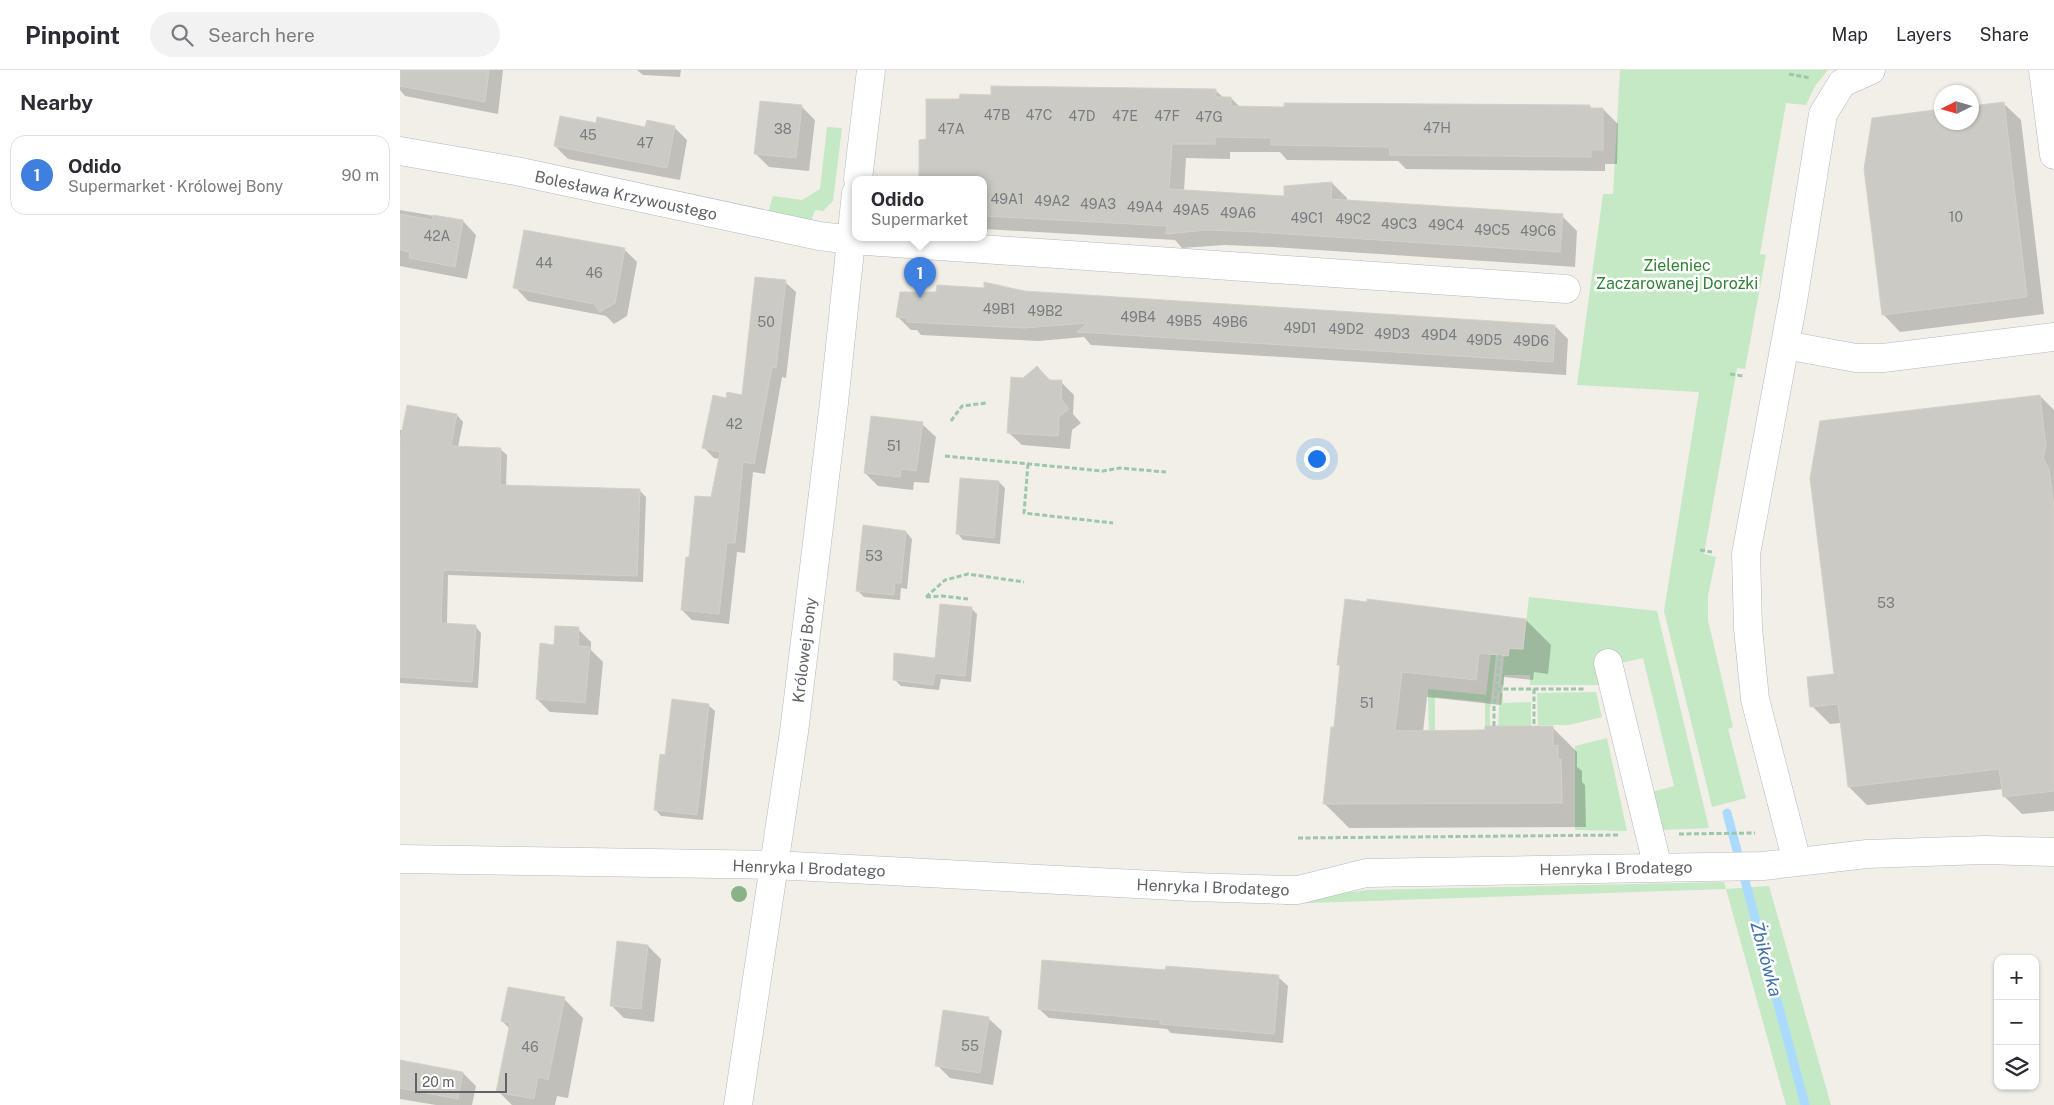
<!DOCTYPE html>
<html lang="en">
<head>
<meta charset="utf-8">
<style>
  :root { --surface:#fff; --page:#f2f2f3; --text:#2b2b33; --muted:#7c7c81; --line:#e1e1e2; --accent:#ea4335 }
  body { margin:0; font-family:"Public Sans",sans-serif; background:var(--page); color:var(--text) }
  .controls { position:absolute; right:15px; bottom:15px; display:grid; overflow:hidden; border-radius:10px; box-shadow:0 1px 4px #0004 }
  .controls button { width:45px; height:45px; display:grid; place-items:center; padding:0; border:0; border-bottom:1px solid var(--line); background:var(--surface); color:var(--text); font:25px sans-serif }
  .compass { position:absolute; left:1534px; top:15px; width:45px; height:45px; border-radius:50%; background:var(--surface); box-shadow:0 1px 4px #0004; rotate:265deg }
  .scale { position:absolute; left:15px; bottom:12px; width:92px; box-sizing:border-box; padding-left:5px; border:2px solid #5f6368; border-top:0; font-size:14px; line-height:18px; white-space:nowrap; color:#5f6368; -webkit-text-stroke:4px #fff; paint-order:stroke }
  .you { position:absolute; left:916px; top:388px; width:18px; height:18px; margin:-12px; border:4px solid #fff; border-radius:50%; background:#1a73e8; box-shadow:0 0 0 8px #1a73e833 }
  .badge { display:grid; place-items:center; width:32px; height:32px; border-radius:50%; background:var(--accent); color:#fff; font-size:16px; font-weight:700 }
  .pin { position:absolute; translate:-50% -41px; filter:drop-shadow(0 1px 2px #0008) }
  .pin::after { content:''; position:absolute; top:26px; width:18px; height:15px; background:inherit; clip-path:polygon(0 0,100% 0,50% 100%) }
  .popup { position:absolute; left:452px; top:106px; width:135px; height:65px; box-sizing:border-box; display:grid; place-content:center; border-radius:10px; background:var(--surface); filter:drop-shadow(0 1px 4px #0005); font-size:16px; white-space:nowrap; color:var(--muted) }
  .popup b { font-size:19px; color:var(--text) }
  .popup::after { content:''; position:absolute; left:50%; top:100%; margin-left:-10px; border:10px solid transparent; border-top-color:var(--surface) }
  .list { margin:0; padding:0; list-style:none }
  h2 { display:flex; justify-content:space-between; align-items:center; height:65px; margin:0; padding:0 20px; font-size:21px }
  h2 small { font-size:16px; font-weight:400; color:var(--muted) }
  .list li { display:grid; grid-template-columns:32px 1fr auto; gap:15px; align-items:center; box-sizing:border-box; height:80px; margin:0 10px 10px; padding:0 10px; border:1px solid var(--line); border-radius:15px }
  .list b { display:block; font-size:19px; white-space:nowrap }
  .list p { margin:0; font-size:16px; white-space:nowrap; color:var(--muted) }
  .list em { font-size:16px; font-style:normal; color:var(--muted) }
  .icon { flex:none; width:28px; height:28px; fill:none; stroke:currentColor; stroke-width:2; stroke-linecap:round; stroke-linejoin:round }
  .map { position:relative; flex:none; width:1654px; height:1035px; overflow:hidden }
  header { display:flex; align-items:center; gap:30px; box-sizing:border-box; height:70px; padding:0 25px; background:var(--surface); border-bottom:1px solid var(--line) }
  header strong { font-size:24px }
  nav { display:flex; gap:28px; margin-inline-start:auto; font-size:18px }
  .search { width:350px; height:45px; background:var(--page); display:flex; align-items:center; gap:12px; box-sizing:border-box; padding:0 18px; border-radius:28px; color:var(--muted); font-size:19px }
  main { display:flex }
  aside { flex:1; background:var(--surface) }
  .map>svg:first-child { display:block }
  .green { fill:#c5e8c5 }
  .shadow { fill:#0003 }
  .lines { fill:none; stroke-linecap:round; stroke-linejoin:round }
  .stream { stroke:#aadaff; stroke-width:9 }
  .building { fill:#cccac5; stroke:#d6d1c6 }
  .minor-casing { stroke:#b5b8bc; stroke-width:29 }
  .path { stroke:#9cc7a9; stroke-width:3; stroke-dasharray:5 2.5; stroke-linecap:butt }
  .minor { stroke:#fff; stroke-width:28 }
  .tree { fill:#89b387 }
  .labels { text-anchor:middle; stroke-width:5; stroke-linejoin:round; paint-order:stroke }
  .number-label { font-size:14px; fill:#7a7d7f }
  .street-label { font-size:16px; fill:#5f6368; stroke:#fff }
  .park-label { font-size:16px; fill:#348238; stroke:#fff }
  .water-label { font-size:18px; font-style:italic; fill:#4174aa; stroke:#fff }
</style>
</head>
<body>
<header>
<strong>Pinpoint</strong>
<div class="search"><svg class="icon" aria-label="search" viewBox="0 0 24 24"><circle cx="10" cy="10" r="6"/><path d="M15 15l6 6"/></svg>Search here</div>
<nav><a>Map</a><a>Layers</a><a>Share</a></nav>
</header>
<main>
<aside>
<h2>Nearby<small></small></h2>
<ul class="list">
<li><span class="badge" style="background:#3f7fe0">1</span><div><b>Odido</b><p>Supermarket · Królowej Bony</p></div><em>90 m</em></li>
</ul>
</aside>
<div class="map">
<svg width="1654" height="1035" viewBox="0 0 1654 1035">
  <rect width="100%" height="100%" fill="#f1efe8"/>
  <path class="green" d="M1220,0h208l-13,16 -9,19 -20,-2 -26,151 6,1 -21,114 -8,-1 -33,186 12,3 -8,39v24l25,107 -5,2 18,69 -34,9 -48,-196 35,-219 -122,-7 26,-191h10z
    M427,57l15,1 -9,73 -10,10 -8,-1 -4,12 -43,-9 5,-17 29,4 18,-11z
    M1129,527l128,14 52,217 -48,2 -9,-38 22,-6 -31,-128 -22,5 -19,22h-72v-10h-26v11l-3,-1 3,-29h5l1,-7 13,1z
    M1091,584h5l-6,54v18h-5v-24l-50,-5v40h-6l-1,-48 58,6z
    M1196,622l6,25 -33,8h-31l-1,-32z
    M1100,623h3v10l28,-1v24h-33z
    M1207,668l20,93 -52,-1v-84z
    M1324,812l2,7 43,-3 62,219h-45l-60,-216 -417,14 -24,2 1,-4 81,-11z"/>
  <path class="shadow" d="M0,0h103l-5,44 -93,-18 -5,-6z
    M237,0h44l-1,7 -37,-2z
    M815,20l9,8h7l9,9 349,-1 4,3h10l15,15 -1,40h-12v7l-199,-2 -8,-8 -111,-1 -7,-8h-50v7l-44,-1 -2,33 102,7 -1,-11 47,-4 15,15v4l215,14 15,15 -2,36 -302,-20 -49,-2 -42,3 -7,-8 -191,-11v-50h-68l4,-1 7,-37 34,-41 31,-4z
    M1603,33l18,17 23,194 -144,18 -17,-18 59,-192h30v-15z
    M402,37l13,13 -6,51 -40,-4 -14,-14z
    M197,54l49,5 28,-2 13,13 -7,40 -112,-21 -13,-13z
    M0,140l63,11 13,14 -9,44 -67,-13z
    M224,179l13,13 -10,54 -13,8 -8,-8 -78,-15 -13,-14z
    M385,212l11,10 -10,86 -4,-1 -17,97 -12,-2 -8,81 -8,-1 -8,72 -37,-4 -10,-10 8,-51 22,-60 7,-40 -5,-1 -10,-10 23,-48 16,-3z
    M538,216l86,4 1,2 530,34 13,13 -2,36 -475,-30 -7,-8 -46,4 -117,-6 -4,-5h-6l-14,-14 41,-23z
    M637,297l14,14 10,1 13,13 -1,19 8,9 -9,7 -2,19 -48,-4 -14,-13 15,-53z
    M1640,326l14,14v401l-32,3 -18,-18 -1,-7 -136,16 -18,-18 -8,-64 -11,1 -18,-18z
    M8,337l49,8 6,7 -5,25 42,2 7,6 -1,32 134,4 6,6 -3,85 -195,-7 -1,49 28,2 6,7 -3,55 -78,-5v-253h3z
    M522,354l14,13 -7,46 -15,-1 -1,8 -35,-4 -13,-13z
    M561,409l38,3 6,6 -5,56 -37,-4 -6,-7z
    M506,462l6,7 -5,50 -6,-1 -1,12 -36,-3 -7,-7z
    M571,538l6,6 -6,68 -30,-3 -2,11 -38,-4 -7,-7 42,-19z
    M1126,550l25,25 -3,29 -14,-2 -1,8 -29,-3 -3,28 -74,-8 -4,35 129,-5 25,25v15l5,4v11l3,3 1,42 -237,1 -25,-25 11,-74 6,-62 -2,-3z
    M178,559l13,13v8l12,12 -5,53 -48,-3 -13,-13 19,-53z
    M308,635l7,6 -12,109 -42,-4 -6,-7 6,-53 6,-1z
    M248,876l13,13 -7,63 -30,-4 -13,-13z
    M766,902l112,5 10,9 -5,57 -112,-10 -4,-4 -118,-11 -10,-9z
    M164,929l19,19 -15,80 -11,-2 -2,9h-43l-14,-14 12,-62 -8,-8z
    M588,948l14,13 -9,54 -43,-7 -13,-13z
    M0,991l63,12 13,13 -4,19h-36l-36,-6z"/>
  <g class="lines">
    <path class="stream" d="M1327,743l78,292"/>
  </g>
  <path class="building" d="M0,0h89l-4,32 -85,-16z
    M591,16l225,3v8h15v9l53,1v-4l306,2v3h13v42h-12v7l-201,-2 -1,-8 -118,-2v-7l-56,-1v7h-43l-3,45 115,7v-10l48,-4 -1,17 232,15 -3,38 -303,-20 -49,-2 -42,4 1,-8 -183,-10v-37h-65v-39l7,-1v-40h33l1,-5 31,1z
    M360,31l42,4 -6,53 -42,-4z
    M1604,32l23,195 -145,18 -18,-146 8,-51 70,-9v13h30v-16z
    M160,46l36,7 1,-6 48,10 2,-7 28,6 -8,42 -113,-22z
    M0,144l32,6 1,-5 30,5 -8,47 -46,-9 1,-6 -10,-2z
    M124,160l101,18 -10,55 -15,9 -6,-8 -81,-16z
    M355,207l31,3 -10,88 -4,-1 -18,97 -11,-2 -8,81h-8l-8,71 -38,-4 5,-53h3l6,-61 16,1 9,-45 -18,-4 11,-53 13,3 1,-6 15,3z
    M584,212l40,9 531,34 -2,37 -476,-30 11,-9 -64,5 -117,-6v-4l-11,-1 4,-25h36l1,-7 47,3z
    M637,296l12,14h13l-1,19 8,10 -10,8 -1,19 -51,-3 4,-56 12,1z
    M1640,325l6,52 -3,11 6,11 5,39v283l-51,6 -4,-28 -151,18 -10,-83 -28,3 -3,-30 27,-3 -24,-196 10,-57z
    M7,335l50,9 -6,32 50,2 -1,37 140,4 -3,87 -194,-6 -2,53 35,2 -4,57 -72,-5v-236z
    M471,346l52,6 -7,49 -15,-2 -1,8 -36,-4z
    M560,408l39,3 -5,57 -38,-4z
    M463,455l43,6 -5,52h-6l-1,12 -38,-4z
    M945,529l22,3v-3l159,20 -3,30 -14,-1 -1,8 -29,-3 -3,27 -74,-8 -7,59 90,-1v-4h68v20l5,-1v14h3l1,44 -239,1 8,-77h3l6,-62h-3z
    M540,534l32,3 -7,69 -30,-3 -2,12 -40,-5 1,-27 41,5z
    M155,556l24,1 -1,19 12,1 -5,56 -49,-4 4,-56 14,2z
    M272,629l37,5 -12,111 -43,-5 6,-56 5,1z
    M217,871l31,4 -7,64 -31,-3z
    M642,890l123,10 1,-4 113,9 -5,59 -114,-10v-4l-122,-11z
    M108,917l57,10 -17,83 -10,-3 -4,22 -38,-7 14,-69 -9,-2z
    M543,940l46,7 -9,56 -45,-7z
    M0,990l63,12 -5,27 -58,-11z"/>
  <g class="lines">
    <g class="minor-casing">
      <path id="minor" d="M1643,0l11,85
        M0,81l116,20 303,65 32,4 715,49
        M458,109l13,-109
        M1385,275l71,13h27l171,-21
        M1208,593l50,205
        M0,789l374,6 419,22 95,3h10l68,-17 397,-7 104,-12 117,-4 70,2
        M1397,792l-42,-163 -7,-71 -2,-74 47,-253 30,-187 19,-31 29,-13
        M338,1035l56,-373 40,-329 22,-210"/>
    </g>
    <path class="path" d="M1389,4l21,4
      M1330,304l13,2
      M551,351l11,-15 24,-3
      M545,386l158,15 17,-3 46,4
      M628,394l-4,49 89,10
      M1300,480l12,2
      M526,527l19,-17 23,-6 56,8
      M526,527l16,-1 26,3
      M1096,619h89
      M1134,619v37
      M1094,656v-18l6,-53
      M1279,764l76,-1
      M898,768l322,-3"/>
    <use href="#minor" class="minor"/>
  </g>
  <circle class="tree" cx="339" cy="824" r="8"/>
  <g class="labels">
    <g class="number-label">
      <text x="597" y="50">47B</text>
      <text x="639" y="50">47C</text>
      <text x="682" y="51">47D</text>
      <text x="725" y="51">47E</text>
      <text x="767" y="51">47F</text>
      <text x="809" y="52">47G</text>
      <text x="1037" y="63">47H</text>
      <text x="383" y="64">38</text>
      <text x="551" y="64">47A</text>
      <text x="188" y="70">45</text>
      <text x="245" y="78">47</text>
      <text x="607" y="134">49A1</text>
      <text x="652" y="136">49A2</text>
      <text x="698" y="139">49A3</text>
      <text x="745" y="142">49A4</text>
      <text x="791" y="145">49A5</text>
      <text x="838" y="148">49A6</text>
      <text x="1556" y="152">10</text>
      <text x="907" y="153">49C1</text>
      <text x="953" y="154">49C2</text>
      <text x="999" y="159">49C3</text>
      <text x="1046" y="160">49C4</text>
      <text x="1092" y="165">49C5</text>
      <text x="1138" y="166">49C6</text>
      <text x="37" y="171">42A</text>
      <text x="144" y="198">44</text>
      <text x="194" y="208">46</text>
      <text x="599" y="244">49B1</text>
      <text x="645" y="246">49B2</text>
      <text x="738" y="252">49B4</text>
      <text x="784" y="256">49B5</text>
      <text x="366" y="257">50</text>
      <text x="830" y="257">49B6</text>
      <text x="900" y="263">49D1</text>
      <text x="946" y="264">49D2</text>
      <text x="992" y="269">49D3</text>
      <text x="1039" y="270">49D4</text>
      <text x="1084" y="275">49D5</text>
      <text x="1131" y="276">49D6</text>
      <text x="334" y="359">42</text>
      <text x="494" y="381">51</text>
      <text x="474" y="491">53</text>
      <text x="1486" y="538">53</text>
      <text x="967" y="638">51</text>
      <text x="570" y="981">55</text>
      <text x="130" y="982">46</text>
    </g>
    <g class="street-label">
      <text transform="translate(226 125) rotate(12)" y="6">Bolesława Krzywoustego</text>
      <text transform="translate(404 580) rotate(-83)" y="6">Królowej Bony</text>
      <text transform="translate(409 798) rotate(2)" y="6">Henryka I Brodatego</text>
      <text transform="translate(1216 798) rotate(-1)" y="6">Henryka I Brodatego</text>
      <text transform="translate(813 817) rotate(2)" y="6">Henryka I Brodatego</text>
    </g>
    <g class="park-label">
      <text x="1277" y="201">Zieleniec<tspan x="1277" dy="18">Zaczarowanej Dorożki</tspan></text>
    </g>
    <g class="water-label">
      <text transform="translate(1366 889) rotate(75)" y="6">Żbikówka</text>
    </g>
  </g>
</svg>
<div class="controls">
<button>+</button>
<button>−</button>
<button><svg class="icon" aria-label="layers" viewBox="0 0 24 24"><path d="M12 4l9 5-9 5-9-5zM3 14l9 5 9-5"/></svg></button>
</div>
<svg class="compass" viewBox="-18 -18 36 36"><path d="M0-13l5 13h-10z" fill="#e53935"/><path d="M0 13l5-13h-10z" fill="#7c7c81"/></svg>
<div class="scale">20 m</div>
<div class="you"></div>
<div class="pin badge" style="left:520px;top:228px;background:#3f7fe0">1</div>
<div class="popup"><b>Odido</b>Supermarket</div>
</div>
</main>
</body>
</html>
